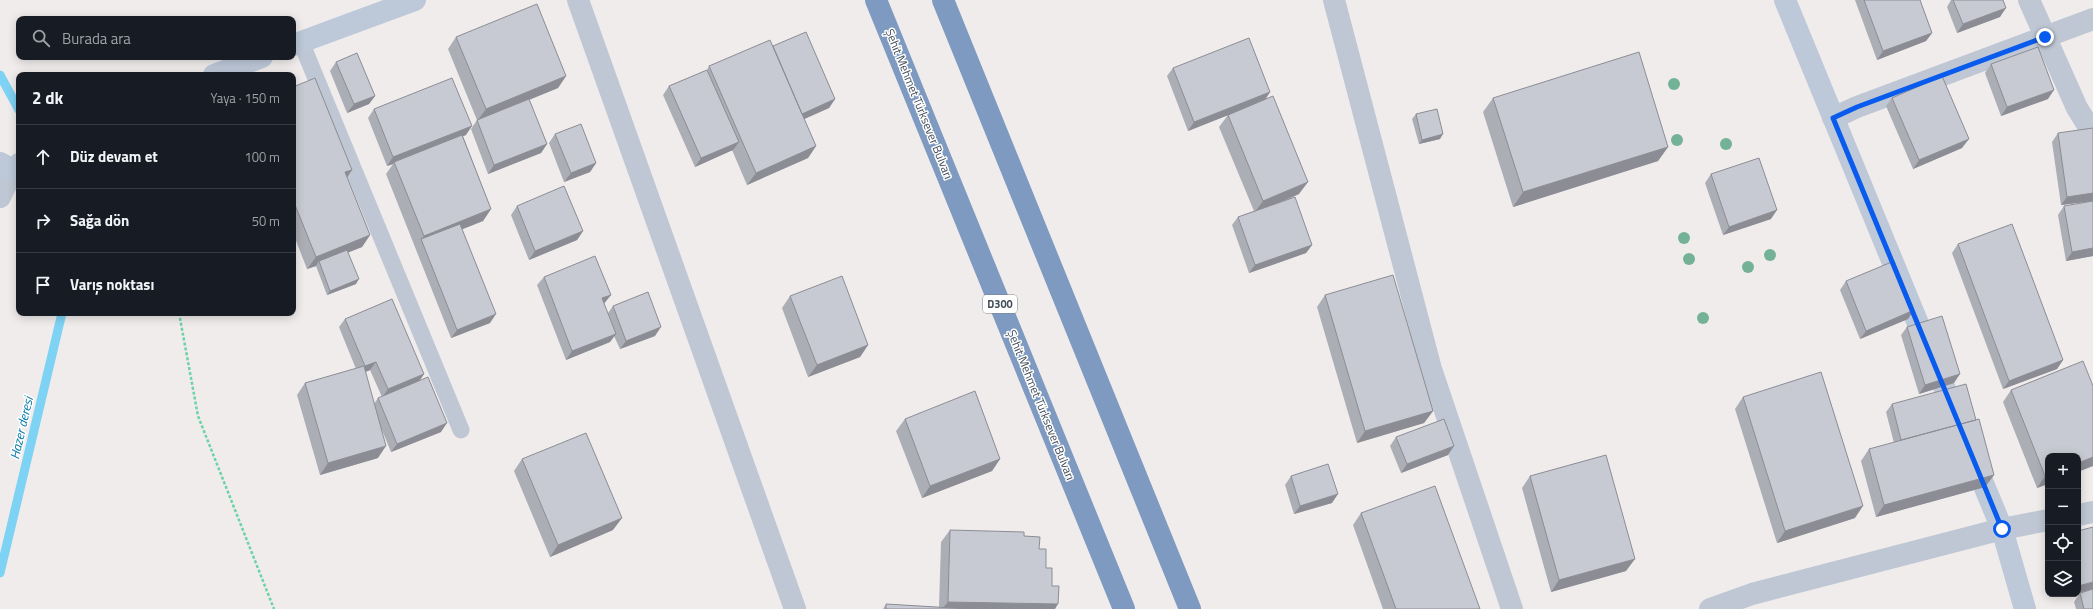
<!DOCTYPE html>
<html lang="tr">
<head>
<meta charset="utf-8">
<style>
  :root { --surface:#171b24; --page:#20242c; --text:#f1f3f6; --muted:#9ea1a6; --line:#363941 }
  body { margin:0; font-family:"Titillium Web",sans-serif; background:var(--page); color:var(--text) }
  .controls { position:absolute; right:12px; bottom:12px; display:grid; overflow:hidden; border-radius:8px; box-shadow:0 2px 10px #0003 }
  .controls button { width:36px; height:36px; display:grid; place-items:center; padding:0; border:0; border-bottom:1px solid var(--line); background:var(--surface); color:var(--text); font:20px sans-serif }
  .stop { position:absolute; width:12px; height:12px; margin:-9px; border:3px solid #095bed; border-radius:50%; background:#fff }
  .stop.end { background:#095bed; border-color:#fff; box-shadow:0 1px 4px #0008 }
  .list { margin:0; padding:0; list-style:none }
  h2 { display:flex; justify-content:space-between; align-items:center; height:52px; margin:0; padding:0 16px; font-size:17px }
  h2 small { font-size:13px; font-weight:400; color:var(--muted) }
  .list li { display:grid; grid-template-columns:26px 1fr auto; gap:12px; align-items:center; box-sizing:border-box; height:64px; padding:0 16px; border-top:1px solid var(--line) }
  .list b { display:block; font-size:15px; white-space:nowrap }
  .list em { font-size:13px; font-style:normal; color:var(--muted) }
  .icon { flex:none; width:22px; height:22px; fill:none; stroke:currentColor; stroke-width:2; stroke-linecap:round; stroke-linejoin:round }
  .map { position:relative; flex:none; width:2093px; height:609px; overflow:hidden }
  .search { position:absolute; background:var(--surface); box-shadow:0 2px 10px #0003; left:16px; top:16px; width:280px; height:44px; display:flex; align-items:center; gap:10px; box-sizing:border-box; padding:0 14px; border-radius:8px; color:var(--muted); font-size:15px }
  .panel { position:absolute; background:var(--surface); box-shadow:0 2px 10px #0003; left:16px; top:72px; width:280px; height:244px; border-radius:8px }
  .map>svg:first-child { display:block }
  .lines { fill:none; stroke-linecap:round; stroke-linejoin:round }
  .stream { stroke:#7ed2f3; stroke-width:9 }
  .path { stroke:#6ad3a7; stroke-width:2.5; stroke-dasharray:3 2; stroke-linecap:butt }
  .lane { stroke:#bec7d3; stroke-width:17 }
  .street { stroke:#bec7d3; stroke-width:22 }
  .secondary { stroke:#bdc8d8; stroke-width:22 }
  .highway { stroke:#7f9ac1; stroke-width:22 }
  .tree { fill:#74b297 }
  .wall { fill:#acaeb5; fill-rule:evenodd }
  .shaded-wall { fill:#8c8d94 }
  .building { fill:#c8cad3; stroke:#8c8d94 }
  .route { stroke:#095bed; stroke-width:5 }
  .labels { text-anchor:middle; stroke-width:3; stroke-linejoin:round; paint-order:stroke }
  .shield { fill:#fff; stroke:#7b838c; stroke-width:1 }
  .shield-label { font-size:11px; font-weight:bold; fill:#434e5b }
  .street-label { font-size:12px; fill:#434e5b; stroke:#fff }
  .water-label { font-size:13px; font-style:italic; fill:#017aa9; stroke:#fff }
</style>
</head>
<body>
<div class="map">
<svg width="2093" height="609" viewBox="0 0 2093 609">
  <rect width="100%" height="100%" fill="#f0ecec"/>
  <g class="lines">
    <path class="stream" d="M0,75l19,35
      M0,573l62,-260"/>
    <path class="path" d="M179,313l19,103 76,193"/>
    <path class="lane" d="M301,42l160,388"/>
    <path class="street" d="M578,0l217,609
      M1334,0l97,369 81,240
      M2029,0l48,108 16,26
      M1833,118l24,-11 236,-88
      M0,197l13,-27 6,-6
      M2078,515l15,-3
      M1710,609l42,-15 250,-65 46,-9"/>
    <path class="secondary" d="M1785,0l171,416
      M293,45l122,-45
      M214,75l48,-18
      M0,163l13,7
      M1973,459l29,70 23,80"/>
    <path class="highway" d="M876,0l248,609
      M943,0l247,609"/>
  </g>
  <g class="tree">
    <circle cx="1674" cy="84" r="6"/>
    <circle cx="1677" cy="140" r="6"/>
    <circle cx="1726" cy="144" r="6"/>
    <circle cx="1684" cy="238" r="6"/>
    <circle cx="1770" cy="255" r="6"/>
    <circle cx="1689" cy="259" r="6"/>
    <circle cx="1748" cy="267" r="6"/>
    <circle cx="1703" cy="318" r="6"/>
  </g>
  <path class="wall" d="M1855,0h65l12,33 -6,8 -49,19z
    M1951,0h52l-3,17 -43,16 -10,-26z
    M456,37l110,39 -8,12 -29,12 18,44 -6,9 -53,21 -17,-45 6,-9 -29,-71z
    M773,46l62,53 -6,9 -25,11 12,27 -8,12 -61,27 -15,-35 -37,17 -32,-72 6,-9 38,-16 2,-4z
    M336,62l39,34 -6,8 -22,9 -17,-42z
    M1991,64l57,35 -47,17 -16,-43z
    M1173,68l97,24 -5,8 34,94 -17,8 30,43 -6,8 -57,20 -17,-48 6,-8 16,-6 -35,-84 9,-12 -40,16 -21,-55z
    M293,87l59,83 -5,7 23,58 -8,12 -14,5 8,32 -29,11 -11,-29 -9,3 -14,-36z
    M1493,98l175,49 -10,14 -145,46 -30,-95z
    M1892,98l70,50 -49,21 -27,-63z
    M374,109l92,26 -3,1 28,73 -8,12 -21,8 28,94 -39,15 -65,-164 7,-10 -6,2 -19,-48z
    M1416,114l24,25 -21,5 -7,-25z
    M2058,133l35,68 -32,4 -9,-63z
    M555,134l41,29 -6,9 -26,10 -15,-39z
    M1711,174l60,45 -48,16 -18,-52z
    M517,206l66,25 -6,9 -48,20 -18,-45z
    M2064,206l29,50 -27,5 -8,-46z
    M1958,244l105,116 -6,9 -54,20 -51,-136z
    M544,277l67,18 -7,9 4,9 5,-7 42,30 -35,13 -6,-13 -4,6 -44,18 -29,-75z
    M1846,281l62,38 -48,20 -20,-49z
    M1325,295l108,116 -9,12 -67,20 -40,-136z
    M790,296l78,49 -8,12 -52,20 -26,-69z
    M345,319l79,55 -5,7 22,51 -50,20 -9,-22 -4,28 -58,17 -23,-80 8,-12 51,-14 -17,-42zM370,370l12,27 -4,1 -4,6 -9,-32z
    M1907,327l47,56 -35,11 -18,-59z
    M2011,390l37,66v28l-11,4 -34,-86z
    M1743,397l112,121 -78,25 -42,-134z
    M1892,404l84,16 18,55 -9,12 -109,30 -15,-56 8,-12 25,-6 -8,-31z
    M905,419l95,40 -8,12 -70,27 -26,-67z
    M1396,437l52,18 -47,18 -11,-27z
    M522,459l91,71 -63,27 -36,-86z
    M1291,476l41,27 -38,11 -9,-29z
    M1530,476l96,95 -75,21 -29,-104z
    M1361,513l119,96h-97l-30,-84z
    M950,530l74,6 15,13 13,37 3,23h-172l3,-5 53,3 2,-65z
    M2078,531l15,78h-17l-2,-7 6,-9 8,-2z"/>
  <path class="shaded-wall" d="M2006,8l-6,9 -43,16 6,-9z
    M1932,33l-6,8 -49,19 6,-9z
    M566,76l-8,12 -81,33 9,-12z
    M2054,90l-6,9 -47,17 6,-9z
    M1270,92l-6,9 -76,30 6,-9z
    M375,96l-6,8 -22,9 7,-9z
    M835,99l-6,9 -36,16 6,-9z
    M472,126l-6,9 -71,28 -1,-1 -1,2 -6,2 6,-9z
    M1443,134l-3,5 -21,5 3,-4z
    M1969,139l-7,9 -49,21 6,-9z
    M739,142l-6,8 -38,17 6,-9z
    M547,144l-6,9 -53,21 6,-9z
    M816,146l-8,12 -61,27 9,-12z
    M1668,147l-10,14 -145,46 10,-15z
    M596,163l-6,9 -26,10 7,-9z
    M352,170l-8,12 1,-10z
    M1308,182l-9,12 -45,19 9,-12z
    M2093,193v8l-32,4 6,-8z
    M491,209l-8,12 -60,24 -2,-6 3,-3z
    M1777,210l-6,9 -48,16 6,-8z
    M583,231l-6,9 -48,20 6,-9z
    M370,235l-8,12 -42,17 -1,-3 -3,5 -9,3 9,-12z
    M1312,245l-6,8 -57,20 6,-8z
    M2093,248v8l-27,5 6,-9z
    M359,279l-3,5 -29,11 3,-4z
    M611,295l-7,8 -8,4 6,-9z
    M1914,310l-6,9 -48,20 6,-8z
    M496,314l-6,9 -39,15 6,-8z
    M661,327l-6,9 -35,13 6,-8z
    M616,334l-6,8 -44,18 6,-9z
    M868,345l-8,12 -52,20 9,-12z
    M2063,360l-6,9 -54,20 6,-8z
    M376,362l-6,8 -11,5 6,-9z
    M424,374l-6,9 -36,15 6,-9z
    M1960,374l-6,9 -35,11 6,-9z
    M1433,411l-9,12 -67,20 8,-12z
    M447,423l-6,9 -50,20 6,-8z
    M386,446l-8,12 -58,17 8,-12z
    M1454,446l-6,9 -47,18 6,-9z
    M2093,457v9l-15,6v-9z
    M1000,459l-8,12 -70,27 8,-12z
    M1994,475l-9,12 -109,30 8,-12z
    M2048,475v9l-11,4 8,-12z
    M1338,494l-6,9 -38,11 6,-8z
    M1863,506l-8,12 -78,25 8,-12z
    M622,518l-9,12 -63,27 8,-12z
    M1635,559l-9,12 -75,21 8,-12z
    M2093,582v7l-15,4v-7z
    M948,602l110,2 -3,5h-113z"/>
  <path class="building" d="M1864,0h56l12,33 -49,18z
    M1953,0h50l3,8 -43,16z
    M537,4l29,72 -80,33 -30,-72z
    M806,32l29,67 -33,15 -29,-68z
    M1249,38l21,54 -76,30 -21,-54z
    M770,40l46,106 -60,27 -47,-107z
    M2038,47l16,43 -47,17 -16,-43z
    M1639,52l29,95 -145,45 -30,-94z
    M357,53l18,43 -21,8 -18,-42z
    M707,70l32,72 -38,16 -32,-72z
    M1942,76l27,63 -50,21 -27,-62z
    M315,78l37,92 -7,2 25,63 -54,22 -23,-57v-113z
    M452,78l20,48 -79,31 -19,-48z
    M1273,96l35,86 -45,19 -35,-86z
    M529,99l18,45 -53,21 -17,-45z
    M1437,109l6,25 -21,6 -6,-26z
    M581,124l15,39 -25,10 -16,-39z
    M2093,128v65l-26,4 -9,-64z
    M462,135l29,74 -67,27 -30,-74z
    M1759,158l18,52 -48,17 -18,-53z
    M564,186l19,45 -48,20 -18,-45z
    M1295,197l17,48 -57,20 -17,-48z
    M2093,201v47l-21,4 -8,-46z
    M460,224l36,90 -39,16 -36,-91z
    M2012,224l51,136 -54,21 -51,-137z
    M347,250l12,29 -29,12 -11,-30z
    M595,256l16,39 -9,3 14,36 -44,17 -28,-74z
    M1894,261l20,49 -48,21 -20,-50z
    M1393,275l40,136 -68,20 -40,-136z
    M842,276l26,69 -51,20 -27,-69z
    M648,292l13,35 -35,14 -13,-35z
    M392,299l32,75 -36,15 -12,-27 -11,4 -20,-47z
    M1942,316l18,58 -35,11 -18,-58z
    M2083,361l10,25v71l-15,6v-7h-30v19l-3,1 -34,-86z
    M364,366l22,80 -58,17 -23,-80z
    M1821,372l42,134 -78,25 -42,-134z
    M428,377l19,46 -50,21 -19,-46z
    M1966,384l10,36 -75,20 -9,-36z
    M975,391l25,68 -70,27 -25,-67z
    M1444,419l10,27 -47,18 -11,-27z
    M1979,419l15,56 -110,30 -15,-56z
    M586,433l36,85 -64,27 -36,-86z
    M1606,455l29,104 -76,21 -29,-104z
    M1328,464l10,30 -38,12 -9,-30z
    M1435,486l45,123h-84l-35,-96z
    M2093,527v55l-15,4v-55z
    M950,530l74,2v4l16,1 -1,12h7v19h6v18h7l-1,18 -110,-2z
    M2093,589v20h-9l-4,-16z
    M886,604l83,5h-83z"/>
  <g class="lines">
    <path class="route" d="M2002,529l-169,-411 24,-11 188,-70"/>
  </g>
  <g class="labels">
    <rect class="shield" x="983" y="295" width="34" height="18" rx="3"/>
    <g class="shield-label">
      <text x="1000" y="308">D300</text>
    </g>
    <g class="street-label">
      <text transform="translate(919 104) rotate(68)" y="4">Şehit Mehmet Türksever Bulvarı</text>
      <text transform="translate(1041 405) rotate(68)" y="4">Şehit Mehmet Türksever Bulvarı</text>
    </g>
    <g class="water-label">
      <text transform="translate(21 428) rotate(-77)" y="5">Hazer deresi</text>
    </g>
  </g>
</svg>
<div class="controls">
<button>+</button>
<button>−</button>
<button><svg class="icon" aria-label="locate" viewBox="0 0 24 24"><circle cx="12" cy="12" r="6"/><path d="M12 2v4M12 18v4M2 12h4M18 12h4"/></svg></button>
<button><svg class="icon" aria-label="layers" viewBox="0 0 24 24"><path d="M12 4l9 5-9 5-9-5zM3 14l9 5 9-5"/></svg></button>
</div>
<div class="stop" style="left:2002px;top:529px"></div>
<div class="stop end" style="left:2045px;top:37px"></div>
<div class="search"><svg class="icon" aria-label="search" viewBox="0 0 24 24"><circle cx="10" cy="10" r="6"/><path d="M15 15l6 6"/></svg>Burada ara</div>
<section class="panel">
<h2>2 dk<small>Yaya · 150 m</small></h2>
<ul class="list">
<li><svg class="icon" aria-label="ahead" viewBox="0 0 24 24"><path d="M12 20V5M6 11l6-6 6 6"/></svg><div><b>Düz devam et</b></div><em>100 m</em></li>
<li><svg class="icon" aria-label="right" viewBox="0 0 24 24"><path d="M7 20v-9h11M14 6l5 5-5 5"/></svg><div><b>Sağa dön</b></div><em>50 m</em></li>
<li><svg class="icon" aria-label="arrive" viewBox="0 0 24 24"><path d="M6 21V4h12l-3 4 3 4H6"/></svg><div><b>Varış noktası</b></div></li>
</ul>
</section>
</div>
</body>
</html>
